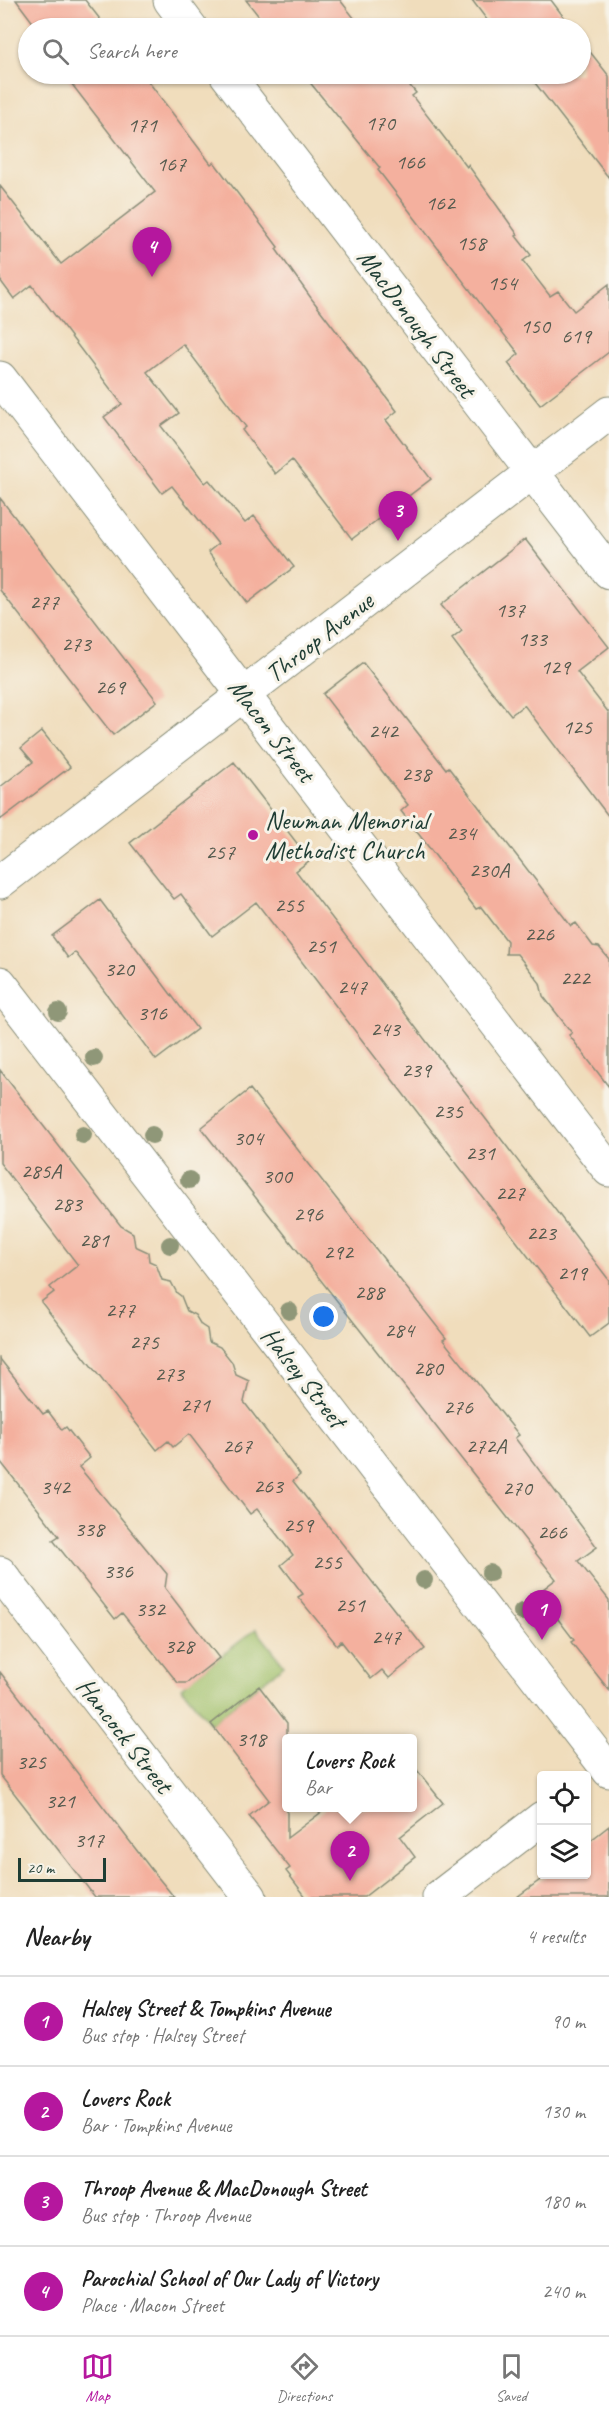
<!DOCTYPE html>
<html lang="en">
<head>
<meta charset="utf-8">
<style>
  :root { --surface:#fff; --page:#f6f6f6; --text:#222; --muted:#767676; --line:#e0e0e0; --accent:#b5179e }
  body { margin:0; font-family:Caveat,sans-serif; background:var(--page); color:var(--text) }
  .controls { position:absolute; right:18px; bottom:18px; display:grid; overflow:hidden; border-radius:6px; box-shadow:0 2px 4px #0004 }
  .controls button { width:54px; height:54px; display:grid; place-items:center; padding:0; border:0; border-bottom:2px solid var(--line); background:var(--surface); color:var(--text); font:30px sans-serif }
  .scale { position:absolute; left:18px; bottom:15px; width:88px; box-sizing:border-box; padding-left:6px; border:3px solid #1f3d34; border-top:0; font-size:16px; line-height:21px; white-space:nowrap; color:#1f3d34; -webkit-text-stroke:4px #f7f3e8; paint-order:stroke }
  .you { position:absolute; left:324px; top:1317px; width:21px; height:21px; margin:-15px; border:4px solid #fff; border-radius:50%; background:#1a73e8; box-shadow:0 0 0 9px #1a73e833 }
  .badge { display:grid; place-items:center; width:39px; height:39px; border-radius:50%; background:var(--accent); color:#fff; font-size:20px; font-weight:700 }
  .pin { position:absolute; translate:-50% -50px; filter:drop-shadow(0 2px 3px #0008) }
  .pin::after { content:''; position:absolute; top:32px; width:21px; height:18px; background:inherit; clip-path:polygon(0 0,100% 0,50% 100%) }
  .popup { position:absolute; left:282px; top:1734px; width:135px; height:78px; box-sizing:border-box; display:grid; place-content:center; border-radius:6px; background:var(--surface); filter:drop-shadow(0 2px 4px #0005); font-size:20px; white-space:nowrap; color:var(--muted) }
  .popup b { font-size:22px; color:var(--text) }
  .popup::after { content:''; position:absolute; left:50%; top:100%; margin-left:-12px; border:12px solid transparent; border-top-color:var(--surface) }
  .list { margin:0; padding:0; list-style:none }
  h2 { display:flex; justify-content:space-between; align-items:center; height:78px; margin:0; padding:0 24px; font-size:26px }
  h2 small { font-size:20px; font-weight:400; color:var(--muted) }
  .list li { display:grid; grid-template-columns:39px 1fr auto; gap:18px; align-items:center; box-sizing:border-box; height:90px; padding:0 24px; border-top:2px solid var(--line) }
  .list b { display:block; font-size:22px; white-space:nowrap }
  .list p { margin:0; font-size:20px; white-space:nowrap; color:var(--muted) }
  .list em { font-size:20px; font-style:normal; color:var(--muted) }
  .icon { flex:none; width:33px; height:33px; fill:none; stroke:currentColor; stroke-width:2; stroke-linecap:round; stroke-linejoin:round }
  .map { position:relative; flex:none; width:609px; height:1897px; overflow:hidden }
  .search { position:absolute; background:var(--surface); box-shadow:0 2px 4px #0004; left:18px; right:18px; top:18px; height:66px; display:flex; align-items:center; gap:15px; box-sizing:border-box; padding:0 21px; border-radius:33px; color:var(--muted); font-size:22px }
  .sheet { height:438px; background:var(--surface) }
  nav { display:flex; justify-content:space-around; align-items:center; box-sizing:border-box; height:84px; border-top:2px solid var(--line); background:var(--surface); font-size:16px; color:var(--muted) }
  nav a { display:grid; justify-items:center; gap:3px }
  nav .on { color:var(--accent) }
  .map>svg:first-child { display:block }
  .green { fill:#9fbf67; stroke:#5f7e4e; stroke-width:1.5 }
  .building { fill:#f4b09e }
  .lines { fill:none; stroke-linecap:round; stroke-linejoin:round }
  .minor-casing { stroke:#888d78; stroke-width:35 }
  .minor { stroke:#fff; stroke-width:33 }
  .tree { fill:#8f9778 }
  .poi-dot { fill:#b5179e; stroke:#f7f3e8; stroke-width:2 }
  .labels { text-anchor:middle; stroke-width:6; stroke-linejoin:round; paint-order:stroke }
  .number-label { font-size:22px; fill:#545a4e }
  .street-label { font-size:26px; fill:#1f3d34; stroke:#f7f3e8 }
  .poi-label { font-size:26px; fill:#1f3d34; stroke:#f7f3e8; text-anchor:start }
</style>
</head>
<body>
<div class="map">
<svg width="609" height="1897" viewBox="0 0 609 1897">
  <rect width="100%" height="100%" fill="#f7f3e8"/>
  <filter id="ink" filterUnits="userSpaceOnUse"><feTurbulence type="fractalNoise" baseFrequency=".0167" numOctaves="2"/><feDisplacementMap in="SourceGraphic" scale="12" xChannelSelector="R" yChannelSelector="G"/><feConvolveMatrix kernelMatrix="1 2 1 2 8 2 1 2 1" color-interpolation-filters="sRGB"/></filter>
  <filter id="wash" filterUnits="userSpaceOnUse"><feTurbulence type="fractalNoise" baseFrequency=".008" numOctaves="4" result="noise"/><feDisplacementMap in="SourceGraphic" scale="24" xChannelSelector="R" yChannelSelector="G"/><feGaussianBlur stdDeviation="1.35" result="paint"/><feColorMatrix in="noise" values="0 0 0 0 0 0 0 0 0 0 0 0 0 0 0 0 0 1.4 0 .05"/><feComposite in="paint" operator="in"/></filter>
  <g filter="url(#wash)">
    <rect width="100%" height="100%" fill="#f0ddbc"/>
    <path class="green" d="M256,1629l28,36 -73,59 -30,-37z"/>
    <g id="blocks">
      <path class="building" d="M16,0h69l22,28h-70z
        M246,0h94l22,28h-94z
        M472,0h79l21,28h-79z
        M580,39l29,37v102l-81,-104h52z
        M64,74h77l4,3 66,87 3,-2 64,85 -2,2 35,49 86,113 -11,9 45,59 -79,60 -60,-79 -17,14 -33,-44 4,-3 -63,-83 -36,28 32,41 -18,13 44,57 4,-3 36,43 9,-7 40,51 -47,36 -39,-51 10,-8 -46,-58 -10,7 -58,-76 18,-13 -90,-119 -18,14 -14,-19v-94l61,78 94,-72z
        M303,74h97l16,19 -4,3 55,71 1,-2 50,70 -2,1 15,19 -8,6 27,35 8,-5 16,20 35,-27v68l-69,53 -32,-42 11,-9 -141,-184 2,-2z
        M0,498l157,203 -44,34 -113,-145z
        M525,539l84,108 -32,25 32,41v104l-85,-112 -13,10 -21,-26 -38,-50 10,-8 -21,-26z
        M363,663l83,106 2,-2 123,159 5,-3 17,23 6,1 10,12v128l-40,-52 3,-2 -29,-37 -3,-13 -23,-29h-11l1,-13 -26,-34 -5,2 -75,-98 7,-6 -85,-111z
        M42,731l28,36 -70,53v-33l33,-25 -12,-14z
        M234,762l76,98 -14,11 313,409v43l-19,14 -334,-435 -44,34 -31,-42 -7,5 -44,-56z
        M100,900l97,129 -41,31 -81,-108 -7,6 -16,-22z
        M0,1070l121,156 12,7 2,13 13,6 1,9 7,3 6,16 9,2 6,11 4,3 6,15 8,4 6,10 6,4 2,13 11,5 12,15 4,13 13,6 -5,21 56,73 -7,6 132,168 -36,29 -7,-8 -11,9 -30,-38 -4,4 -39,-48 5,-3 -22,-29 12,-10 -36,-46 -7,5 -61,-80 -16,13 -5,-6 -11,9 -116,-148 13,-10 -4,-5 28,-22 -78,-102z
        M250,1089l196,249 -3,2 76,95 -4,3 82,109 -19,14 31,39v90l-38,-48 3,-2 -36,-47 18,-14 -355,-451z
        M0,1359l43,55 5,-3 14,19 4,-3 24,31 -11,9 88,107 -2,14 54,70 -32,25h-9l-56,-70 -7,6 -62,-79 6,-4 -59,-75z
        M0,1672l151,197 23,28h-79l-95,-122z
        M259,1686l28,37v115l40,-30h86v-43l30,38 -43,34 15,20 -51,40h-58l-20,-26 4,-3 -41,-52 20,-16 -58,-76z
        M609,1826v71h-92l30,-22h39v-31z"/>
    </g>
  </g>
  <g filter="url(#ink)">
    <use href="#blocks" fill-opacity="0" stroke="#888d78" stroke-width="1.5"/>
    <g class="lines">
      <g class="minor-casing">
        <path id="minor" d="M170,0l21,28
          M226,74l383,498
          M0,378l609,792
          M0,882l609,-469
          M0,983l609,788
          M0,1573l250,324
          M439,1897l103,-79"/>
      </g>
      <use href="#minor" class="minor"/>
    </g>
    <g class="tree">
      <circle cx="58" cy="1012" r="9"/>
      <circle cx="94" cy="1058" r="9"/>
      <circle cx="83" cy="1135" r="9"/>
      <circle cx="152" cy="1135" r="9"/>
      <circle cx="189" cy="1180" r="9"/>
      <circle cx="170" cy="1245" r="9"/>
      <circle cx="289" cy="1311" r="9"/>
      <circle cx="490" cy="1573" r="9"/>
      <circle cx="424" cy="1580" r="9"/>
      <circle cx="522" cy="1612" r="9"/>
    </g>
  </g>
  <circle class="poi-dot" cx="253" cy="835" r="6"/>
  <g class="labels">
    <g class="number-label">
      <text x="380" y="130">170</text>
      <text x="142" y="132">171</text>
      <text x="410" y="169">166</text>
      <text x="171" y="171">167</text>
      <text x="440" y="210">162</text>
      <text x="471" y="250">158</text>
      <text x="502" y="290">154</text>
      <text x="535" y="333">150</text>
      <text x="576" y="343">619</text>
      <text x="44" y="609">277</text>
      <text x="510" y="617">137</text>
      <text x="532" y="646">133</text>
      <text x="76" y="651">273</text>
      <text x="555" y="674">129</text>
      <text x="110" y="694">269</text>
      <text x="577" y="734">125</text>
      <text x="383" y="738">242</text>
      <text x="416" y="781">238</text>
      <text x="461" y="840">234</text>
      <text x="220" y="859">257</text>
      <text x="489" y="877">230A</text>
      <text x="289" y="912">255</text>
      <text x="539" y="941">226</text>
      <text x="321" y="953">251</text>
      <text x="119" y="976">320</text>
      <text x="575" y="985">222</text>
      <text x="352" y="994">247</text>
      <text x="152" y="1020">316</text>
      <text x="385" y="1036">243</text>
      <text x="416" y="1077">239</text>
      <text x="448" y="1118">235</text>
      <text x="248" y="1145">304</text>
      <text x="480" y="1160">231</text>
      <text x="41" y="1178">285A</text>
      <text x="277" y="1183">300</text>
      <text x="510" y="1200">227</text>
      <text x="67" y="1211">283</text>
      <text x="308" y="1221">296</text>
      <text x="541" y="1240">223</text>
      <text x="94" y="1247">281</text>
      <text x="338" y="1259">292</text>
      <text x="572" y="1280">219</text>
      <text x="369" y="1299">288</text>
      <text x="120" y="1317">277</text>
      <text x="399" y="1337">284</text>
      <text x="144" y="1349">275</text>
      <text x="428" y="1375">280</text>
      <text x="169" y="1381">273</text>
      <text x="195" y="1412">271</text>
      <text x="458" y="1414">276</text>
      <text x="237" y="1453">267</text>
      <text x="486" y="1453">272A</text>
      <text x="268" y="1493">263</text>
      <text x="55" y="1494">342</text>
      <text x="517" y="1495">270</text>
      <text x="298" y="1532">259</text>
      <text x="89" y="1536">338</text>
      <text x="552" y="1539">266</text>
      <text x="327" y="1569">255</text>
      <text x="118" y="1578">336</text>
      <text x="350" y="1612">251</text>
      <text x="150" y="1616">332</text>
      <text x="386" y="1644">247</text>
      <text x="179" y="1653">328</text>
      <text x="251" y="1746">318</text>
      <text x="31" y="1769">325</text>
      <text x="60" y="1808">321</text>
      <text x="89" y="1847">317</text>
    </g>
    <g class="street-label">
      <text transform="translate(417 323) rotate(53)" y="9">MacDonough Street</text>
      <text transform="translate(319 637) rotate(-38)" y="9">Throop Avenue</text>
      <text transform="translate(272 730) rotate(52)" y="9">Macon Street</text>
      <text transform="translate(304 1377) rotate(52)" y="9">Halsey Street</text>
      <text transform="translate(125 1735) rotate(52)" y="9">Hancock Street</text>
    </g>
    <g class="poi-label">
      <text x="265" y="829">Newman Memorial<tspan x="265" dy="30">Methodist Church</tspan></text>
    </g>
  </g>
</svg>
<div class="controls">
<button><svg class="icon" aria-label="locate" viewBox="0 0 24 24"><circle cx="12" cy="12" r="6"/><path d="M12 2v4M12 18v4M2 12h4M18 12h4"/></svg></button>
<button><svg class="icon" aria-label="layers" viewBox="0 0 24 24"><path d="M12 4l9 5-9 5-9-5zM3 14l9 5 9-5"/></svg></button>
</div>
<div class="scale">20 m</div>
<div class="you"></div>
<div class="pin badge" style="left:542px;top:1640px">1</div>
<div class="pin badge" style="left:350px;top:1881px">2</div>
<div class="popup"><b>Lovers Rock</b>Bar</div>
<div class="pin badge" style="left:398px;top:541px">3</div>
<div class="pin badge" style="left:152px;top:277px">4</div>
<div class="search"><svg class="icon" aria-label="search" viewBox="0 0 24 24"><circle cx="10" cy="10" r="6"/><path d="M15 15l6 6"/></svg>Search here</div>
</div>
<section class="sheet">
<h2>Nearby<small>4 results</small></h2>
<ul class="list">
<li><span class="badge">1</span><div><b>Halsey Street &amp; Tompkins Avenue</b><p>Bus stop · Halsey Street</p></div><em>90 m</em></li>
<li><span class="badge">2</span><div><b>Lovers Rock</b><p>Bar · Tompkins Avenue</p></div><em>130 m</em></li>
<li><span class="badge">3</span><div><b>Throop Avenue &amp; MacDonough Street</b><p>Bus stop · Throop Avenue</p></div><em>180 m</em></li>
<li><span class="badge">4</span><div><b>Parochial School of Our Lady of Victory</b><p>Place · Macon Street</p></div><em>240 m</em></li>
</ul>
</section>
<nav>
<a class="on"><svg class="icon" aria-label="map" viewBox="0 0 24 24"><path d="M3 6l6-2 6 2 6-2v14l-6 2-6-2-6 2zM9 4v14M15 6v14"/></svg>Map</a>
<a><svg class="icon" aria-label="directions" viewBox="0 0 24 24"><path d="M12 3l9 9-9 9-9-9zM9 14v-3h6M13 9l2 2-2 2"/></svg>Directions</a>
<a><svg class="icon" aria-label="saved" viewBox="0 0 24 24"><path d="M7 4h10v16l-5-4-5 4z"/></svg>Saved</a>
</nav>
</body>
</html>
